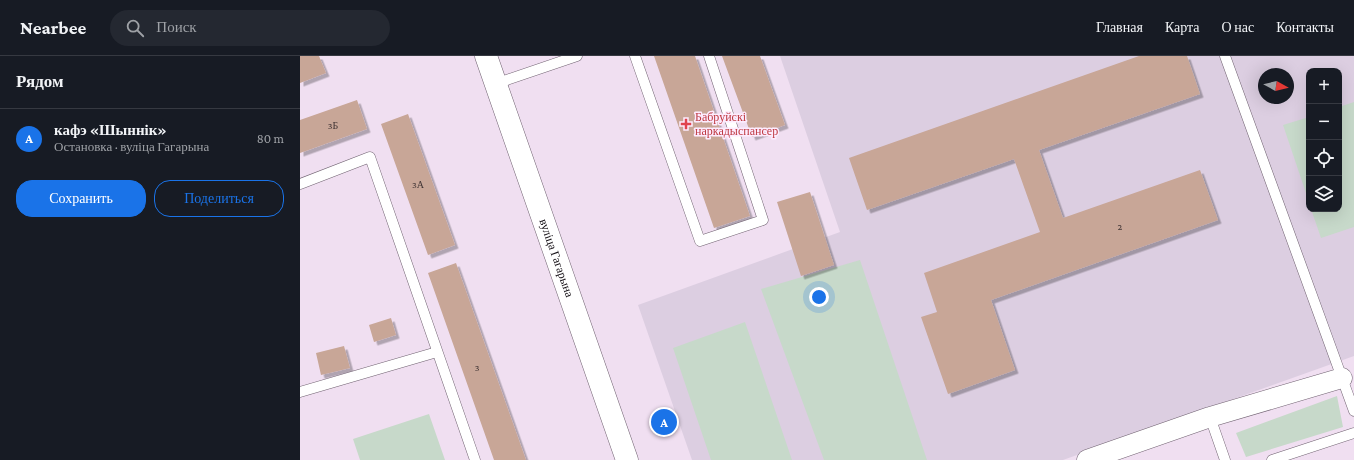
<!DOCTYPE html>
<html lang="ru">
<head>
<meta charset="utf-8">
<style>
  :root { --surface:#171b24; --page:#242831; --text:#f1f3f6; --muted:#9ea1a6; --line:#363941; --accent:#1a73e8 }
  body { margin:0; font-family:"Crimson Pro",serif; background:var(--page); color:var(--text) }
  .controls { position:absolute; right:12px; top:12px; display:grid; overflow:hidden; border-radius:8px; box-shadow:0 4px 16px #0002 }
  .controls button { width:36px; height:36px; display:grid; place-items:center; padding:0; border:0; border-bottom:1px solid var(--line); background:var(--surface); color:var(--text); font:20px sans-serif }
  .compass { position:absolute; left:958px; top:12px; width:36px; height:36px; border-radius:50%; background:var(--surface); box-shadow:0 4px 16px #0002; rotate:98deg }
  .you { position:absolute; left:519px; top:241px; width:14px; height:14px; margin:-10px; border:3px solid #fff; border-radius:50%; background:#1a73e8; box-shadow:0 0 0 6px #1a73e833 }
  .badge { display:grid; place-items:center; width:26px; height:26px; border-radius:50%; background:var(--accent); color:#fff; font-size:13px; font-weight:700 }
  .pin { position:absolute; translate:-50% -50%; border:2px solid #fff; box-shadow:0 1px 4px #0006 }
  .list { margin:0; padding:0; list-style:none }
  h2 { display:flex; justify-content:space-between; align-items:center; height:52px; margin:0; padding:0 16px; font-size:17px }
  h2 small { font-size:13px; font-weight:400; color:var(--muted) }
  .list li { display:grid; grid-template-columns:26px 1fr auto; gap:12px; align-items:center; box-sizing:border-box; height:60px; padding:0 16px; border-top:1px solid var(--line) }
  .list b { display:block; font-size:15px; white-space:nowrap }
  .list p { margin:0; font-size:13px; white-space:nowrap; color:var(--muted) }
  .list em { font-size:13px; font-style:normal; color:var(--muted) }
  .actions { display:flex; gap:8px; padding:12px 16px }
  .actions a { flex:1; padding:9px 0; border:1px solid var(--accent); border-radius:16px; text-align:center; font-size:14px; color:var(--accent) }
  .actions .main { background:var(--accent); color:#fff }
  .icon { flex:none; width:22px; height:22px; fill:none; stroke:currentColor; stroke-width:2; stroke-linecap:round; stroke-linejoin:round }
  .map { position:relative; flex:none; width:1054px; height:404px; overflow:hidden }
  header { display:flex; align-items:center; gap:24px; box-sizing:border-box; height:56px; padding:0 20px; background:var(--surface); border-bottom:1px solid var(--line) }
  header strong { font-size:19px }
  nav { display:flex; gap:22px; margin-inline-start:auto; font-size:14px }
  .search { width:280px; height:36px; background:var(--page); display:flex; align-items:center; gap:10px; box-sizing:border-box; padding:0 14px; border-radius:22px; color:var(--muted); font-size:15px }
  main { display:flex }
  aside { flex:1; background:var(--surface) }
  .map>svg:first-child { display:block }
  .education { fill:#dccee1; fill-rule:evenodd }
  .green { fill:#c7d9ca }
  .building { fill:#c8a697; filter:url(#shadow) }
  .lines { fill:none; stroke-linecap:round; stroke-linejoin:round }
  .service-casing { stroke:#706271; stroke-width:11 }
  .minor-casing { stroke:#706271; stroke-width:21 }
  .secondary-casing { stroke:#706271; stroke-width:23 }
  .service { stroke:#fff; stroke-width:10 }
  .minor { stroke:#fff; stroke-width:20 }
  .secondary { stroke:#fff; stroke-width:22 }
  .health-dot { fill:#e0444e; stroke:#fdecfe; stroke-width:1.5 }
  .labels { text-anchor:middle; stroke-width:3; stroke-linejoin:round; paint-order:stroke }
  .number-label { font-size:10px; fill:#423636 }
  .health-label { font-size:12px; fill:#be3a42; stroke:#fdecfe; text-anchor:start }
  .street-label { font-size:12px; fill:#151016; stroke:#fdecfe }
</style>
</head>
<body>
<header>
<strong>Nearbee</strong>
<div class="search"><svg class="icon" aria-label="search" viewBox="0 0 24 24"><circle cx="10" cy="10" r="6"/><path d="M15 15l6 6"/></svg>Поиск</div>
<nav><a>Главная</a><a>Карта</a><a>О нас</a><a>Контакты</a></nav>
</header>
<main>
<aside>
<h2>Рядом<small></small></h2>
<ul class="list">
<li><span class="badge">A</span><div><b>кафэ «Шыннік»</b><p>Остановка · вуліца Гагарына</p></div><em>80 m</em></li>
</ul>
<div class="actions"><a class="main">Сохранить</a><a>Поделиться</a></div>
</aside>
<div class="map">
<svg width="1054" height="404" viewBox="0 0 1054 404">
  <defs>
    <filter id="shadow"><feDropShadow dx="3.5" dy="3.5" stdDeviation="0" flood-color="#0004"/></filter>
  </defs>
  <rect width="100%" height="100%" fill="#f0dff1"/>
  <path class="education" d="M480,0h574v300l-291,104h-371l-54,-155 202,-73zM1009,15h30v138h-30zM964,18h24v24h-24z"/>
  <path class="green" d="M1054,46v125l-33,11 -10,-29h28v-102z
    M1009,61v85l-26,-77z
    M560,204l67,200h-103l-63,-171z
    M445,266l47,138h-81l-38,-112z
    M1037,340l6,31 -97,30 -10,-24z
    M129,358l16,46h-85l-7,-21z"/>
  <path class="building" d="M0,0h19l7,17 -26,10z
    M354,0h41l55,160 -36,12z
    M422,0h38l25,69 -33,12z
    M839,0h48l13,38 -161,56 24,68 137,-48 18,50 -227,80 24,70 -67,24 -27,-77 16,-5 -13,-39 116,-41 -26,-73 -147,51 -18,-52z
    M57,44l10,29 -67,24v-33z
    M108,58l47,131 -27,10 -47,-131z
    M510,136l24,73 -33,11 -24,-74z
    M156,207l70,197h-32l-66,-187z
    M91,262l5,17 -22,7 -5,-17z
    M44,290l6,22 -29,7 -5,-22z"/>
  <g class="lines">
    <g class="service-casing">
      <path id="service" d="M335,0l65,185 63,-21 -54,-164
        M925,0l129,355
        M195,28l82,-28
        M0,128l70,-27 105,303
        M0,336l137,-40
        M910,361l15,43
        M972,404l82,-27"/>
    </g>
    <g class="minor-casing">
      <path id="minor" d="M787,404l123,-43 132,-39"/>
    </g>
    <g class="secondary-casing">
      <g id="secondary">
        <path id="s1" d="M186,0l141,404"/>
      </g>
    </g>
    <use href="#service" class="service"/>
    <use href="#minor" class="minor"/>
    <use href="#secondary" class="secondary"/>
  </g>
  <path class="health-dot" d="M384 62h4v4h4v4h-4v4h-4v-4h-4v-4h4z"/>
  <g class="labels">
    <g class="number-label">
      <text x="33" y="73">3Б</text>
      <text x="118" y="132">3А</text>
      <text x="820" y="174">2</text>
      <text x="177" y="315">3</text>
    </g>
    <g class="health-label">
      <text x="395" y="65">Бабруйскі<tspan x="395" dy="14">наркадыспансер</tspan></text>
    </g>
    <g class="street-label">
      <text dy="4" stroke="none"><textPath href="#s1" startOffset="214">вуліца Гагарына</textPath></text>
    </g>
  </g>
</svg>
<div class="controls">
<button>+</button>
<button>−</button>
<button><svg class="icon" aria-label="locate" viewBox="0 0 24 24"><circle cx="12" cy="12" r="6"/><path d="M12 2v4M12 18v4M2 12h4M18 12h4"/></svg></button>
<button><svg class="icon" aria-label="layers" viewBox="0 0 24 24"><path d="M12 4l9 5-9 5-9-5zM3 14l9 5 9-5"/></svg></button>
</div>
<svg class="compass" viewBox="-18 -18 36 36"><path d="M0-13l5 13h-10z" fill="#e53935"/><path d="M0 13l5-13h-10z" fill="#9ea1a6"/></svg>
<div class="you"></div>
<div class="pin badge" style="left:364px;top:366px">A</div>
</div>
</main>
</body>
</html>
